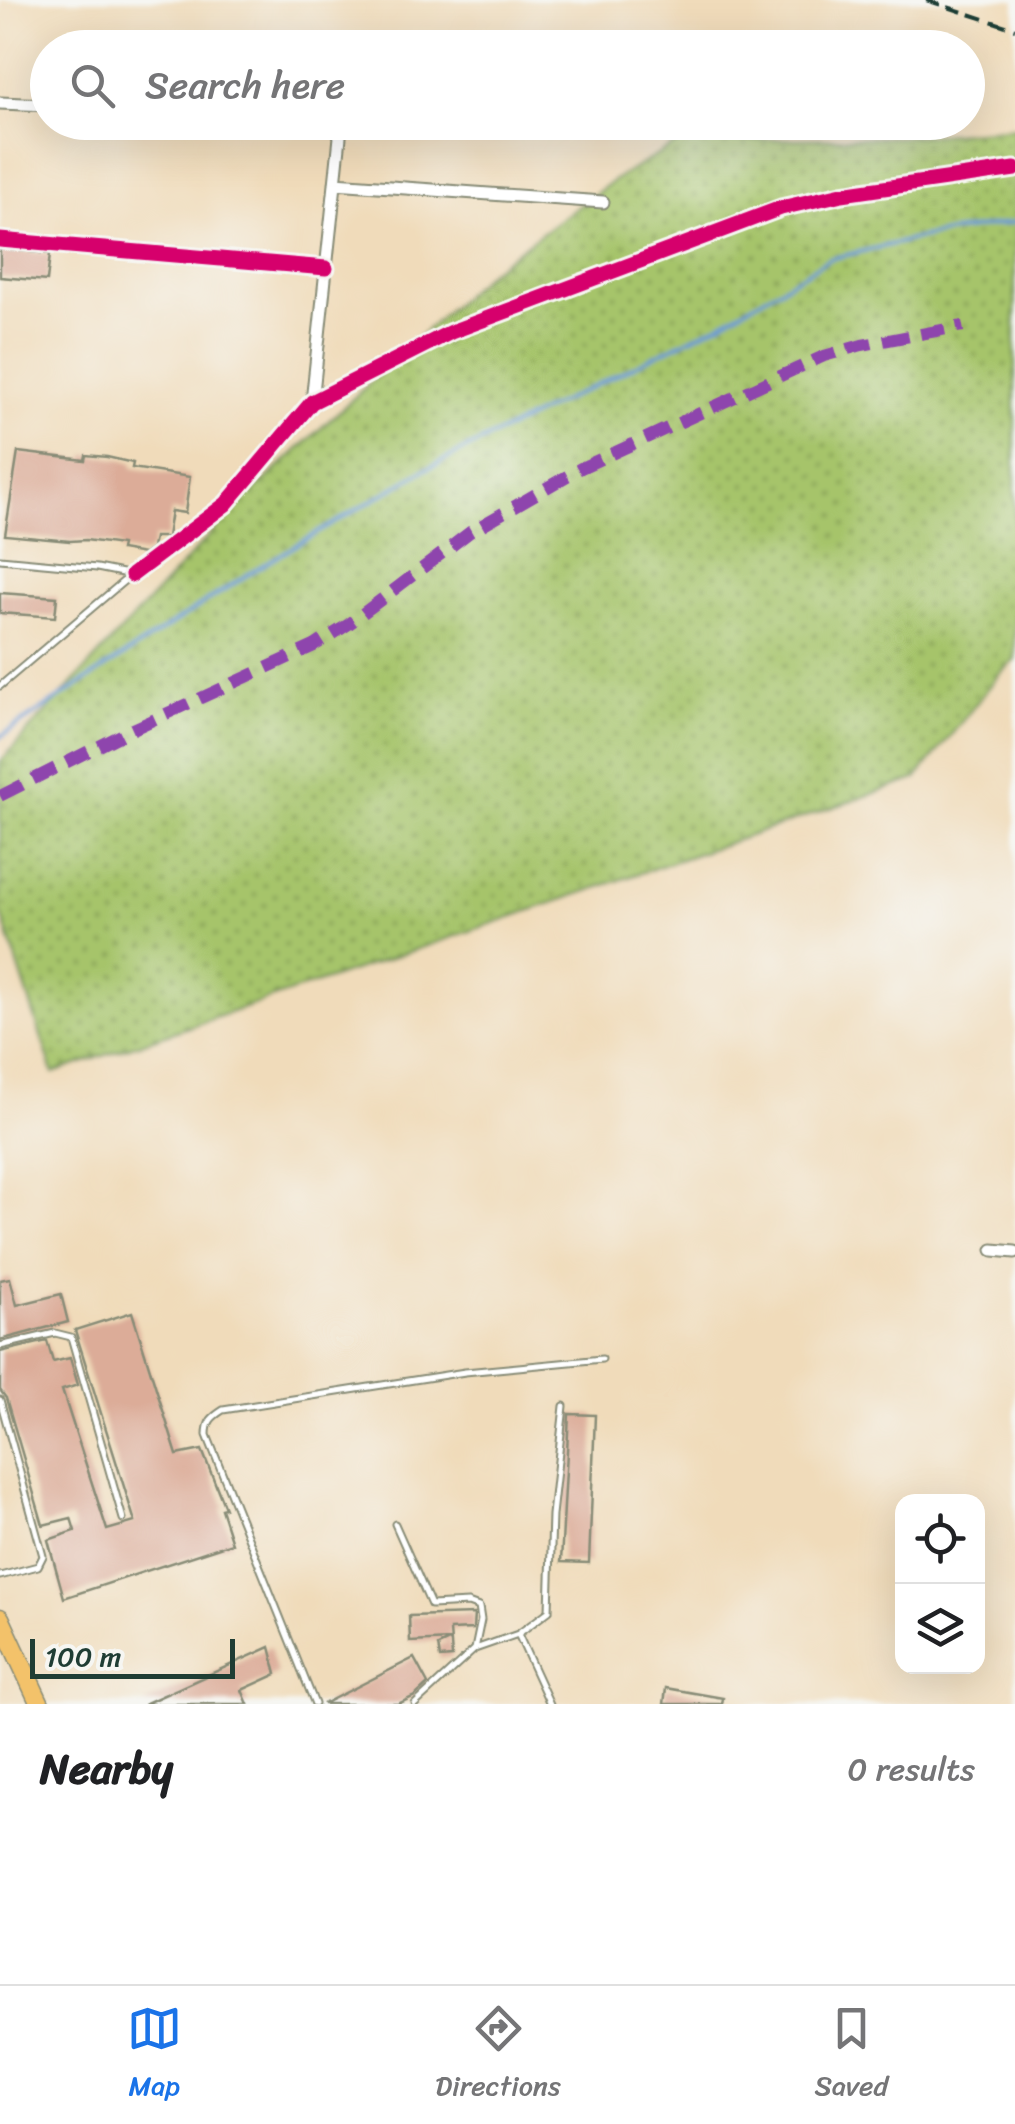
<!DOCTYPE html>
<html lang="en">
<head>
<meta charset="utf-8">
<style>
  :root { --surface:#fff; --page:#f6f6f6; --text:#202124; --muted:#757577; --line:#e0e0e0; --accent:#1a73e8 }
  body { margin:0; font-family:Sriracha,sans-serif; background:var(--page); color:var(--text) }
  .controls { position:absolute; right:30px; bottom:30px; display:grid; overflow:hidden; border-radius:20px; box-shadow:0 10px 40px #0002 }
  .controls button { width:90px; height:90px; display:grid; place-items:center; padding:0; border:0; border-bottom:2px solid var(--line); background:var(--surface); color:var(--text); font:50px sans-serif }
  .scale { position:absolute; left:30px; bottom:25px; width:205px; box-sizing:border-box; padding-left:10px; border:5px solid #1f3d34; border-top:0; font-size:28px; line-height:35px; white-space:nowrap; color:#1f3d34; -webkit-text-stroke:8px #f6f6f2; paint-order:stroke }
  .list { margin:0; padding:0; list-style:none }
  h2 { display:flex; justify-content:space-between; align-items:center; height:130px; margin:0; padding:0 40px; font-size:42px }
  h2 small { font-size:32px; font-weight:400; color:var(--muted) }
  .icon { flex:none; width:55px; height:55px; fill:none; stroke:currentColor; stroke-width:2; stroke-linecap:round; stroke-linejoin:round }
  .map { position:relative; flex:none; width:1015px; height:1704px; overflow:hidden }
  .search { position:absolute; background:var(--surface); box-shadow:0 10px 40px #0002; left:30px; right:30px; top:30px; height:110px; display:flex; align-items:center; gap:25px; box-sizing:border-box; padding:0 35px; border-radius:55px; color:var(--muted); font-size:38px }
  .sheet { height:280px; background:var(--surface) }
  nav { display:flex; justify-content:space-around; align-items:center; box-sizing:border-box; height:140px; border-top:2px solid var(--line); background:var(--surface); font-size:28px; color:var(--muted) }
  nav a { display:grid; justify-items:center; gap:5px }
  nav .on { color:var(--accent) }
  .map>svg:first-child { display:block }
  .grass { fill:url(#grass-dots); stroke:#628050; stroke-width:2.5 }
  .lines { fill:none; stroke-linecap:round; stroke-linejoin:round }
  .stream { stroke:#6c9bd5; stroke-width:4 }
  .building { fill:#dcac98 }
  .service-casing { stroke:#888c77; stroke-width:9 }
  .minor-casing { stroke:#888c77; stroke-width:15 }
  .trunk-casing { stroke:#888c77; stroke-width:21 }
  .service { stroke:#fff; stroke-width:5 }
  .minor { stroke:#fff; stroke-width:11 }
  .trunk { stroke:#f3c26a; stroke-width:18 }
  .rail { stroke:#1f3d34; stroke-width:4; stroke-dasharray:15 8; stroke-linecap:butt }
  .quiet { stroke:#8e44ad; stroke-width:12; stroke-dasharray:25 12; stroke-linecap:butt }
  .cycleway-casing { stroke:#f6f6f2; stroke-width:21 }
  .cycleway { stroke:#d6006c; stroke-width:15 }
</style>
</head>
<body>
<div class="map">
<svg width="1015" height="1704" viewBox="0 0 1015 1704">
  <defs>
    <pattern id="grass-dots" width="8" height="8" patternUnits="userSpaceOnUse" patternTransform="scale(2.5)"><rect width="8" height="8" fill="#a6c46b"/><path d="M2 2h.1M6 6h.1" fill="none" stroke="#87a059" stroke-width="1.8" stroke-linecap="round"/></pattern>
  </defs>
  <rect width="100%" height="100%" fill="#f6f6f2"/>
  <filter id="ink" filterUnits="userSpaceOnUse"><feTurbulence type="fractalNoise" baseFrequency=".01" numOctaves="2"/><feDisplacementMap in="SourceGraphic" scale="20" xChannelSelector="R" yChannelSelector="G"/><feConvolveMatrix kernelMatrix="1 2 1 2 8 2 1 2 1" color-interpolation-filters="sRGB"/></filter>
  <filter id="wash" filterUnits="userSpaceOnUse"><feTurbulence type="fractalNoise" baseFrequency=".0048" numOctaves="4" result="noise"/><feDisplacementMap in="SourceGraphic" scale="40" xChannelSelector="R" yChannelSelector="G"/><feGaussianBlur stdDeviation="2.25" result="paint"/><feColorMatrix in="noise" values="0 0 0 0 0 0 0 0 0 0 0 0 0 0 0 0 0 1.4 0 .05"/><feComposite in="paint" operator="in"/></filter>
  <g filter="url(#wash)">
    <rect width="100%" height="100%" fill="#f0dbba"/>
    <path class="grass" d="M1015,128v532l-13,11 -86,108 -863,294 -53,-164v-147l232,-251 258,-240 123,-90 68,-40 223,-4z"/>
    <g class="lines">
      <path class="stream" d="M0,737l256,-168 168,-99 295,-146 110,-65 99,-23 87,-14"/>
    </g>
    <g id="blocks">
      <path class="building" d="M0,249l50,5 -3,27 -47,-4z
        M18,452l67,8 1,-5 21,2 26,6 -1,5 58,9 -5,36 -14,-2 -4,26h-13l-2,11 -8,6 -24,-4 1,-5 -35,-5 -16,1 -65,-6z
        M0,593l57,4 -2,20 -55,-4z
        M10,1278l7,27 44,-11 7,28 -68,18v-60z
        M132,1312l45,143 25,-5 23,58 -4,1 11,34 -168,55 -16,-58 27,-9 -4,-13 -28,7 -37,-127 -6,-8v-38l47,-11 6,21 17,-4 8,27 -16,5 45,140 28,-8 -60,-192z
        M569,1414l26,1 -6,148 -28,-1z
        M474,1614l-1,15 -23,1 2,27 -12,1 -2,-12 13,-6 -41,2 -1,-26z
        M270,1647l7,27 -35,16 6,14h-104z
        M414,1658l14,26 -13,12 -17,8h-75z
        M666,1688l57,10 -1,6h-58z"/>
    </g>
  </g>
  <g filter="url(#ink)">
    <use href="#blocks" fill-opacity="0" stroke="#888c77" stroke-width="2.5"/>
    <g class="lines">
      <g class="service-casing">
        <path id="service" d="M0,559l97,9 35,7
          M0,686l131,-111
          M0,1346l55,-13 16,4 52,182
          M0,1400l43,156 -5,10 -38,10
          M395,1524l36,81 37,-2 11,4 2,13 -6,29
          M518,1634l32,70
          M315,1704l-108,-269c0,-14 5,-18 16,-25l242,-38 137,-13
          M415,1704l60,-55 43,-15 31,-23 3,-96 12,-109"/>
      </g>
      <g class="minor-casing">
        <path id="minor" d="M0,103l48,2
          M335,183l268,19
          M0,240l326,28
          M312,402l28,-265 -4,-11 -6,-4
          M132,575l94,-71 86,-102 139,-70 330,-124 61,-14 173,-25
          M993,1250l22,2"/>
      </g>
      <g class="trunk-casing">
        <path id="trunk" d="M0,1618l40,86"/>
      </g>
      <use href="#service" class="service"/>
      <use href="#minor" class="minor"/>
      <use href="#trunk" class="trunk"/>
      <path class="rail" d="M926,0l89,29"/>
      <path class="quiet" d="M0,796l129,-65 185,-85 35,-22 121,-92 111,-64 243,-112 38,-11 101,-19"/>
      <g class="cycleway-casing">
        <path id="cycleway" d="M0,240l326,28
          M132,575l94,-71 86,-102 139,-70 330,-124 61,-14 173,-25"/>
      </g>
      <use href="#cycleway" class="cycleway"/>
    </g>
  </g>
</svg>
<div class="controls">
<button><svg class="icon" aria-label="locate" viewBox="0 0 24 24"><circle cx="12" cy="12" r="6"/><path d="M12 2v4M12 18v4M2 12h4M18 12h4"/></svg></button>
<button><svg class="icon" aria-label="layers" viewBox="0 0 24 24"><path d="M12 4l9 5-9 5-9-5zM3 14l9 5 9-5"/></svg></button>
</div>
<div class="scale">100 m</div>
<div class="search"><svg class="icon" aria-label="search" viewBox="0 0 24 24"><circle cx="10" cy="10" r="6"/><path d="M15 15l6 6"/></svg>Search here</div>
</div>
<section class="sheet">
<h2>Nearby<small>0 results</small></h2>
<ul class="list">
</ul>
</section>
<nav>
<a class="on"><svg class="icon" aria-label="map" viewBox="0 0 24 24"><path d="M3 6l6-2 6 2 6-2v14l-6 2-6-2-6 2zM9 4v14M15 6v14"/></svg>Map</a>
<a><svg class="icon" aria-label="directions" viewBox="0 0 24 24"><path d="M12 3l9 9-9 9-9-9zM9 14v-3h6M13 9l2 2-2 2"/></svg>Directions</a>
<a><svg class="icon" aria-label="saved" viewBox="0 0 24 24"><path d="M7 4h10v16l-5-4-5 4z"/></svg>Saved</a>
</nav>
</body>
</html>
